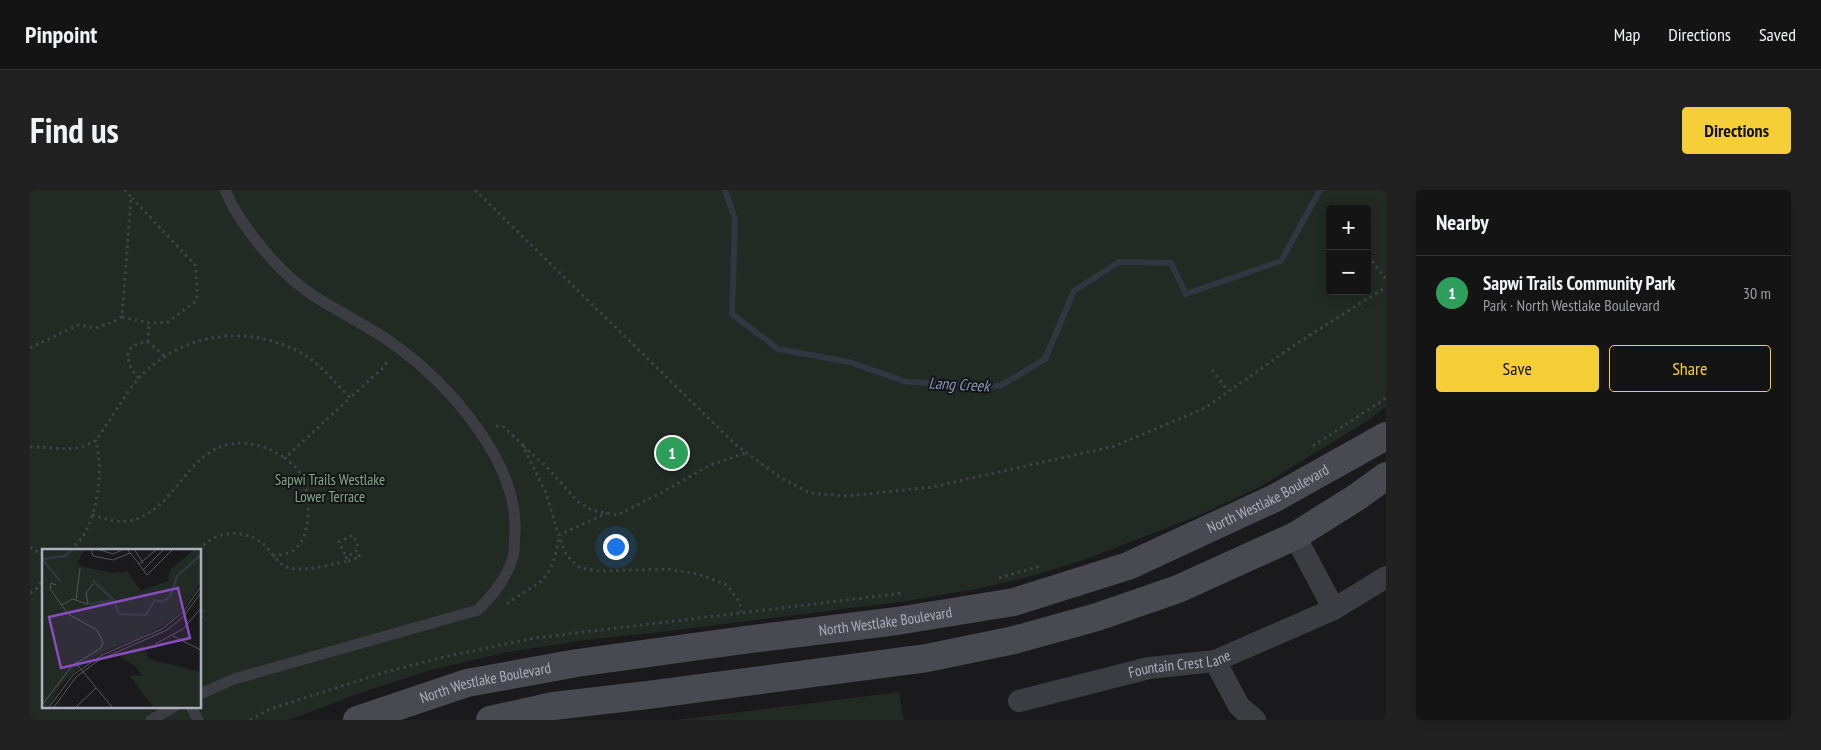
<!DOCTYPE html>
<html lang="en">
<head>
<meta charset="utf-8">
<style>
  :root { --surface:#141415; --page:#212122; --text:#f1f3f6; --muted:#9d9ea0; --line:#333334; --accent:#f5ce38 }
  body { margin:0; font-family:"PT Sans Narrow",sans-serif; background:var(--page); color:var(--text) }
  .controls { position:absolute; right:15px; top:15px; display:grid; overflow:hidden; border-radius:5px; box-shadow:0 2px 12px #0003 }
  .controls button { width:45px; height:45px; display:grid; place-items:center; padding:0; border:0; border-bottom:1px solid var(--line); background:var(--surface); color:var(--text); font:25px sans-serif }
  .you { position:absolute; left:585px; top:356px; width:18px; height:18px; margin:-12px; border:4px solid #fff; border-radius:50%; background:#1a73e8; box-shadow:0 0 0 8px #1a73e833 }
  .badge { display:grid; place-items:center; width:32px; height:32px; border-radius:50%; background:var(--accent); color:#fff; font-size:16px; font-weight:700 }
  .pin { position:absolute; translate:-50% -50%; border:2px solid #fff; box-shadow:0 1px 5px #0006 }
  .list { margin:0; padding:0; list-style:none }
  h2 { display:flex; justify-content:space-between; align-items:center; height:65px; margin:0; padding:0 20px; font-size:21px }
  h2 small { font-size:16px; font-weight:400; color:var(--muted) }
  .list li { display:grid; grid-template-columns:32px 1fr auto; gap:15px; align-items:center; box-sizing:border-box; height:75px; padding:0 20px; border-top:1px solid var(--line) }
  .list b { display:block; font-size:19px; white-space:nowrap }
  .list p { margin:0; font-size:16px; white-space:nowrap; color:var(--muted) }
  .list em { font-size:16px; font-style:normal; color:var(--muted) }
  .actions { display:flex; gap:10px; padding:15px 20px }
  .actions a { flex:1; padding:11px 0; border:1px solid var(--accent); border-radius:5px; text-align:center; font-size:18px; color:var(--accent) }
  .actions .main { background:var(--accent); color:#111 }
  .map { position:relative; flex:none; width:1356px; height:530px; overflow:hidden; border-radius:5px }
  header { display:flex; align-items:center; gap:30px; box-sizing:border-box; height:70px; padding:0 25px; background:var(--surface); border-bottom:1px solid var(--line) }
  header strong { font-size:24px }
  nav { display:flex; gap:28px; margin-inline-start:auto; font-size:18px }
  .intro { display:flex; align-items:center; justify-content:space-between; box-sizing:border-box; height:120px; padding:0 30px }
  h1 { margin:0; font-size:35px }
  .button { padding:12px 22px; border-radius:5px; background:var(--accent); color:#111; font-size:18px; font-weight:700 }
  main { display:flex; gap:30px; padding:0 30px }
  aside { flex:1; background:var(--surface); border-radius:5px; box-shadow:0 2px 12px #0003 }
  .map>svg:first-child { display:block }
  .green { fill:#212a23; fill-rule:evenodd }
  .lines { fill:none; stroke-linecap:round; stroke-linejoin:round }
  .stream { stroke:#2f3741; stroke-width:6 }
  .path { stroke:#404248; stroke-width:3; stroke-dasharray:2.5 4; stroke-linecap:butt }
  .lane { stroke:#3c3d43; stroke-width:11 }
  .street { stroke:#3c3d43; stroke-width:22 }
  .secondary { stroke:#484951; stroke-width:28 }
  .labels { text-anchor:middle; stroke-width:4; stroke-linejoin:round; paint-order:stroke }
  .park-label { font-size:15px; fill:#83a78a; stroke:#151517 }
  .street-label { font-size:15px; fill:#acafbc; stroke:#151517 }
  .water-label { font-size:16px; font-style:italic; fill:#8398b7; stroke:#151517 }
  .inset-river { fill:none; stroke:#2f3741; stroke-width:2.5 }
  .inset-road { fill:none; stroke:#54565c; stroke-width:1 }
  .view { fill:#874dbe; fill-opacity:0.15; stroke:#874dbe; stroke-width:2.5 }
  .inset-edge { fill:none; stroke:#acafbc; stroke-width:2.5 }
</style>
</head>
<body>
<header>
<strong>Pinpoint</strong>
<nav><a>Map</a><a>Directions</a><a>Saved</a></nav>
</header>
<div class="intro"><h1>Find us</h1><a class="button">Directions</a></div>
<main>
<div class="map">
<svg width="1356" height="530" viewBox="0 0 1356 530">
  <rect width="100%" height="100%" fill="#1a1a1c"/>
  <path class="green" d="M0,0h1356v217l-16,12 -112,69 -58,27 -111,43 -53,17 -60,14 -69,12 -238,30 -83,9 -78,12 -77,18 -68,22 -74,28h-259zM1300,19h37v82h-37zM14,360h156v156h-156z
    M869,502l5,28h-229z"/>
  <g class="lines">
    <path class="stream" d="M695,0l10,29 -3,95 46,35 71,13 58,20 93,4 45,-27 29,-68 45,-29 52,1 15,31 95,-33 39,-71"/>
    <path class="path" d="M445,0l261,255 45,33 29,15 38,3 84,-9 183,-41 90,-38 91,-64 90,-57
      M1338,66l18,23
      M92,127l27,6 19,-1 28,-21c3,-12 -1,-22 0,-35l-64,-68
      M118,152l1,-19
      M0,158l48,-23 18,3 17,-6 9,-5 9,-120 -6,-7
      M1182,180l16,21
      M109,188c-9,-9 -11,-15 -11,-27 6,-6 12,-9 20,-9l16,14
      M466,236l8,1 18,17 24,49 11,37 9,25 14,13 21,3 66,-2 31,5 29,11 13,18 1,9
      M493,256l23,20 31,35 14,9 26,5 42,-21 51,-29 36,-12
      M1283,256l73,-48
      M0,257c25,-1 43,8 66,-7 14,-19 28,-45 43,-62 43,-46 110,-55 164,-24 19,12 32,28 47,44l34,-31 4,-8
      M62,325c13,4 28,9 41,5 43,-12 53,-68 98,-76 21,-3 37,3 54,14
      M0,357l14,9
      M40,360c5,-5 10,-9 13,-14 16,-28 20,-65 13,-96
      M169,360c15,-19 43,-22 63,-7 9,7 15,22 28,25 16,4 42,-4 58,-7l-2,-4c13,-7 15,-7 7,-22l-14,7 7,15
      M243,366c7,-1 17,-2 22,-7 17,-14 16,-56 6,-74 -3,-7 -10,-12 -16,-17l65,-60
      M318,371l12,-4 -3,-5
      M969,388l42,-12
      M0,403l7,-5 7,-9
      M170,413l3,11 -3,5
      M477,414c10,-9 23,-14 33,-22 13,-12 17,-30 19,-47l48,-22
      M220,530l20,-11 116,-37 62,-16 87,-18 369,-45"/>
    <path class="lane" d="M170,504l34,-15 244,-69c16,-17 28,-30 35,-53 2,-7 1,-16 2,-23 4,-73 -67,-151 -123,-191 -32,-23 -69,-37 -99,-63 -25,-22 -55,-59 -68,-90
      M161,516l7,14
      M121,530l24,-14"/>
    <g class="street">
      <path d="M1265,346l39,73"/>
      <path d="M1185,471l24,45 16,14"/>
      <path id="s1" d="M989,511l130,-33 66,-7 119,-52 52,-32"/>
    </g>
    <g class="secondary">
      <path id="s2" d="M327,530l110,-37 110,-20 167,-23 153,-19 117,-19 114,-36 147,-68 111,-62"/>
      <path d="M460,530l63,-14 95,-11 279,-37 87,-18 83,-23 81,-28 117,-53 62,-39 29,-21"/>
    </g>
  </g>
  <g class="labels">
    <g class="park-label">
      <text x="300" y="295">Sapwi Trails Westlake<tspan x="300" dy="17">Lower Terrace</tspan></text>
    </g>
    <g class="street-label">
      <text dy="5" stroke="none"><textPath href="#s2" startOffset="944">North Westlake Boulevard</textPath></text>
      <text dy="5" stroke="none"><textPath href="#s2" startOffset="539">North Westlake Boulevard</textPath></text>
      <text dy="5" stroke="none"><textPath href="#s1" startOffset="165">Fountain Crest Lane</textPath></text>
      <text dy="5" stroke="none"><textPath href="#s2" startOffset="134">North Westlake Boulevard</textPath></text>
    </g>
    <g class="water-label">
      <text transform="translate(929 194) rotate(3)" y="6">Lang Creek</text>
    </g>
  </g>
  <g transform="translate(12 359)">
    <rect width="159" height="159" fill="#1a1a1c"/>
    <path d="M0,0h43l-7,12 2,5 33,7 14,-2 14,20 27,-10 2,-11 25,-21h6v32l-11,19 -17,19 -31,18 -37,14 -22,13 -22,21 -13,22h-6zM101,97l6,13 52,13v35h-48l-24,-32 13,1 -5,-8 -19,-13z" fill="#212a23"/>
    <path class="inset-river" d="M0,10l23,-3 8,-7M1,11l18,22M51,32l21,19 5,14 27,1 9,-15 7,2 8,-5 7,-21 24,-21M47,55l25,-4"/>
    <path class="inset-road" d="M49,0l2,7 20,4 17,-7M55,0l16,5 11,-5M85,0l12,15 18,-15M92,0l9,14M97,15l8,11 26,-26M101,21l21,-21M34,51l4,-32M20,56l10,-6 16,5 -2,-11 7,-9M131,87l28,14M113,95l28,-15 18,-21M33,113l37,45M0,156l30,-39 29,-18 2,-6 -6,-12 -29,-16 -18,-25 1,-6 5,2M7,158l24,-32 29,-20 60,-26 22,-18 17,-25M12,158l22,-30 23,-17 68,-30 15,-12 19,-25M34,158l20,-19"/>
    <path class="view" d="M136,39l12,50 -129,30 -12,-51z"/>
    <rect width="159" height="159" class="inset-edge"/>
  </g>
</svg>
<div class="controls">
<button>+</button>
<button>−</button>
</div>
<div class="you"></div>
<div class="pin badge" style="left:642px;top:263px;background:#2e9e5b">1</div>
</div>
<aside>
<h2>Nearby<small></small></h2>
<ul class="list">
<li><span class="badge" style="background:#2e9e5b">1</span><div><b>Sapwi Trails Community Park</b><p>Park · North Westlake Boulevard</p></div><em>30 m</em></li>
</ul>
<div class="actions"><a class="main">Save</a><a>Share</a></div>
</aside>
</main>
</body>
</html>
